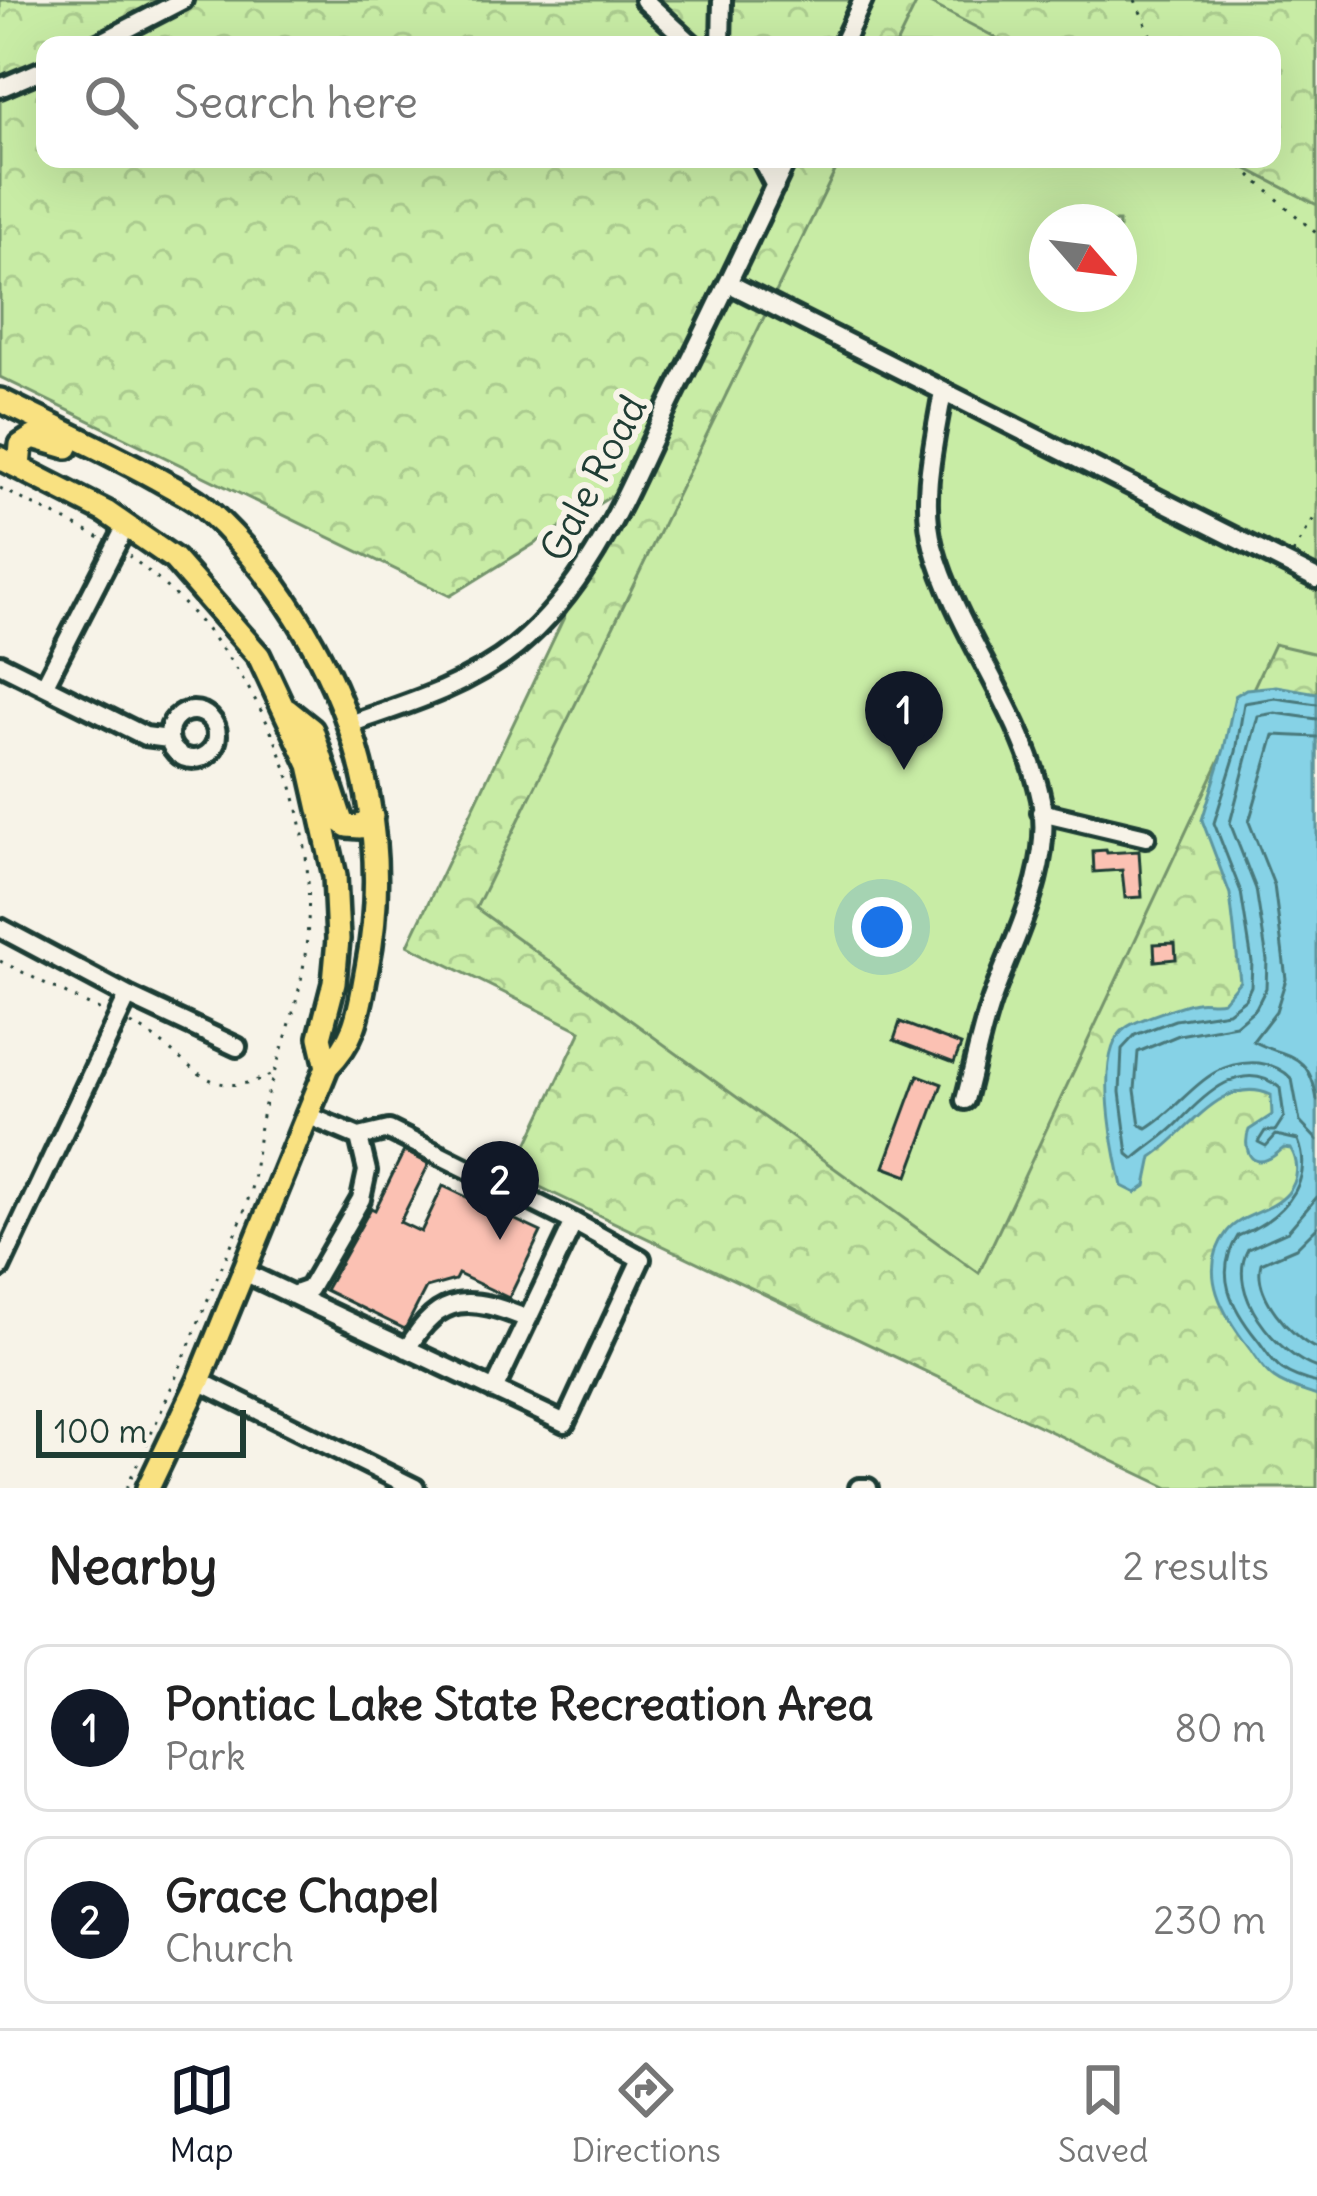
<!DOCTYPE html>
<html lang="en">
<head>
<meta charset="utf-8">
<style>
  :root { --surface:#fff; --page:#f6f6f6; --text:#222; --muted:#767676; --line:#e0e0e0; --accent:#111827 }
  body { margin:0; font-family:Delius,sans-serif; background:var(--page); color:var(--text) }
  .compass { position:absolute; left:1029px; top:204px; width:108px; height:108px; border-radius:50%; background:var(--surface); box-shadow:0 12px 48px #0002; rotate:118deg }
  .scale { position:absolute; left:36px; bottom:30px; width:210px; box-sizing:border-box; padding-left:12px; border:6px solid #1f3d34; border-top:0; font-size:33px; line-height:42px; white-space:nowrap; color:#1f3d34; -webkit-text-stroke:9px #f7f3e8; paint-order:stroke }
  .you { position:absolute; left:882px; top:927px; width:42px; height:42px; margin:-30px; border:9px solid #fff; border-radius:50%; background:#1a73e8; box-shadow:0 0 0 18px #1a73e833 }
  .badge { display:grid; place-items:center; width:78px; height:78px; border-radius:50%; background:var(--accent); color:#fff; font-size:39px; font-weight:700 }
  .pin { position:absolute; translate:-50% -99px; filter:drop-shadow(0 3px 6px #0008) }
  .pin::after { content:''; position:absolute; top:63px; width:42px; height:36px; background:inherit; clip-path:polygon(0 0,100% 0,50% 100%) }
  .list { margin:0; padding:0; list-style:none }
  h2 { display:flex; justify-content:space-between; align-items:center; height:156px; margin:0; padding:0 48px; font-size:51px }
  h2 small { font-size:39px; font-weight:400; color:var(--muted) }
  .list li { display:grid; grid-template-columns:78px 1fr auto; gap:36px; align-items:center; box-sizing:border-box; height:168px; margin:0 24px 24px; padding:0 24px; border:3px solid var(--line); border-radius:24px }
  .list b { display:block; font-size:45px; white-space:nowrap }
  .list p { margin:0; font-size:39px; white-space:nowrap; color:var(--muted) }
  .list em { font-size:39px; font-style:normal; color:var(--muted) }
  .icon { flex:none; width:66px; height:66px; fill:none; stroke:currentColor; stroke-width:2; stroke-linecap:round; stroke-linejoin:round }
  .map { position:relative; flex:none; width:1317px; height:1488px; overflow:hidden }
  .search { position:absolute; background:var(--surface); box-shadow:0 12px 48px #0002; left:36px; right:36px; top:36px; height:132px; display:flex; align-items:center; gap:30px; box-sizing:border-box; padding:0 42px; border-radius:24px; color:var(--muted); font-size:45px }
  .sheet { height:540px; background:var(--surface) }
  nav { display:flex; justify-content:space-around; align-items:center; box-sizing:border-box; height:168px; border-top:3px solid var(--line); background:var(--surface); font-size:33px; color:var(--muted) }
  nav a { display:grid; justify-items:center; gap:6px }
  nav .on { color:var(--accent) }
  .map>svg:first-child { display:block }
  .park { fill:url(#park-crowns); stroke:#74946c; stroke-width:3; fill-rule:evenodd }
  .garden { fill:#c8eca5; stroke:#74946c; stroke-width:3; fill-rule:evenodd }
  .water { fill:#86d2e6; stroke:#5d969f; stroke-width:3 }
  .lines { fill:none; stroke-linecap:round; stroke-linejoin:round }
  .shore { stroke:#48797b; stroke-width:3 }
  .building { fill:#fbc1b3; stroke:#1f3d34; stroke-width:3 }
  .minor-casing { stroke:#1f3d34; stroke-width:26 }
  .major-casing { stroke:#1f3d34; stroke-width:30 }
  .path { stroke:#1f3d34; stroke-width:3; stroke-dasharray:3 9; stroke-linecap:butt }
  .minor { stroke:#f7f3e8; stroke-width:16 }
  .major { stroke:#f9e181; stroke-width:21 }
  .labels { text-anchor:middle; stroke-width:12; stroke-linejoin:round; paint-order:stroke }
  .street-label { font-size:39px; fill:#1f3d34; stroke:#f7f3e8 }
</style>
</head>
<body>
<div class="map">
<svg width="1317" height="1488" viewBox="0 0 1317 1488">
  <defs>
    <pattern id="park-crowns" width="20" height="18" patternUnits="userSpaceOnUse" patternTransform="scale(3)"><rect width="20" height="18" fill="#c8eca5"/><path d="M2 6a3 3 0 1 1 6 0M12 15a3 3 0 1 1 6 0" fill="none" stroke="#abcb8f"/></pattern>
  </defs>
  <rect width="100%" height="100%" fill="#f7f3e8"/>
  <filter id="ink" filterUnits="userSpaceOnUse"><feTurbulence type="fractalNoise" baseFrequency=".00833" numOctaves="2"/><feDisplacementMap in="SourceGraphic" scale="24" xChannelSelector="R" yChannelSelector="G"/><feConvolveMatrix kernelMatrix="1 2 1 2 8 2 1 2 1" color-interpolation-filters="sRGB"/></filter>
  <g filter="url(#ink)">
    <path class="park" d="M0,0h1317v1488h-148l-656,-314 68,-143 -173,-86 218,-458 -176,109 -450,-219zM45,45h1227v114h-1227zM1047,222h72v72h-72z"/>
    <path class="garden" d="M918,0h6l86,45h-114z
      M841,159h387l89,46v449l-43,-10 -295,629 -503,-365zM1047,222h72v72h-72z"/>
    <path class="water" d="M1276,686l41,7v703c-14,-5 -31,-9 -43,-18 -10,-7 -17,-19 -24,-29 -26,-33 -54,-77 -23,-117 13,-18 44,-19 61,-39 11,-14 11,-30 3,-44l-7,-1c-6,4 -10,9 -16,11 -20,9 -25,-15 -19,-29l23,-15 -1,-20c-49,-22 -83,39 -119,62l-6,29 -10,7 -14,-7c-8,-35 -30,-136 5,-159 10,-7 57,-23 69,-25 10,-2 17,2 27,-1l17,-20 -10,-87 -28,-74 22,-71 11,-53 11,-7z"/>
    <g class="lines">
      <path class="shore" d="M1317,704l-42,-6 -31,5 -8,49 -22,71 27,69 11,70 -1,24 -6,13 -17,13 -53,8 -40,15 -13,14 -2,43 8,62 6,5c13,-12 32,-23 45,-37 25,-27 64,-65 101,-34l4,29 -9,14h-10l-7,11 8,4 10,-11 22,5c19,48 -24,82 -60,96 -25,38 -6,72 19,103 8,10 15,23 25,30 10,7 23,11 35,14
        M1317,719l-42,-6 -17,3 -28,107 26,66 11,71 -1,28 -10,20 -20,17 -57,10 -41,17 -3,38 5,35 7,3c40,-24 57,-69 112,-65 14,2 24,6 33,16l8,43 17,18
        M1317,737l-43,-2 -25,87 25,63 12,94 -10,32 -23,30c33,18 56,8 64,59
        M1317,1197l-29,34 -40,18c-23,43 29,106 69,119
        M1317,1227l-21,21 -35,15c-8,31 29,74 56,86"/>
    </g>
    <path class="building" d="M1106,850l1,3 32,-2 3,46 -17,1 -3,-28 -28,2 -1,-21z
      M1175,943l1,16 -21,2 -1,-17z
      M900,1022l61,23 -7,18 -60,-23z
      M918,1075l24,9 -34,92 -24,-9z
      M404,1151l25,13 -29,58 21,10 22,-46 98,46 -32,66 -51,-24 -3,6 -29,8 -21,41 -80,-39 46,-82 4,2z"/>
    <g class="lines">
      <g class="minor-casing">
        <path id="minor" d="M644,0l49,45
          M96,45l87,-45
          M721,45l1,-45
          M842,45l21,-45
          M0,88l45,-19
          M761,159l14,27
          M728,283l589,296
          M943,391c-8,49 -23,106 -10,155 23,85 91,168 108,253 13,70 -28,140 -50,203 -11,32 -17,65 -26,98
          M0,664l145,72 24,3
          M44,686l82,-160
          M169 735a24 24 0 1 1 48 0a24 24 0 1 1-48 0Z
          M349,724c59,-20 118,-38 167,-77 75,-62 110,-153 151,-239 41,-83 81,-166 120,-249
          M1041,812l105,25
          M0,928l128,68 109,51
          M307,1115l52,22 30,-7 185,92
          M0,1268l128,-272
          M244,1272l321,151 76,-164 -67,-37 -80,168
          M292,1295l17,-6 52,-90 6,-28 -8,-34
          M407,1349c34,-58 64,-53 121,-30
          M199,1381l216,107
          M859,1488h9"/>
      </g>
      <g class="major-casing">
        <path id="major" d="M0,400c52,26 105,50 156,78 15,9 34,17 47,28 128,116 198,291 164,462 -8,42 -9,68 -40,99l-128,314 -51,107
          M0,458l106,54 68,47 85,97 51,109 25,111 3,63 -4,44 -14,54 7,30
          M19,467l2,-22 12,-8 34,10
          M287,710l25,20 30,92 5,4 13,1 12,-11"/>
      </g>
      <path class="path" d="M1135,0l20,45
        M1232,159l85,75
        M0,488l100,50
        M1293,553l24,-40
        M0,961l105,52
        M131,1024c58,27 70,84 141,50
        M126,1488c29,-61 55,-122 80,-184 15,-37 33,-73 44,-111 7,-26 6,-54 13,-81 11,-44 29,-87 38,-132 32,-165 -40,-324 -172,-424"/>
      <use href="#minor" class="minor"/>
      <use href="#major" class="major"/>
    </g>
  </g>
  <g class="labels">
    <g class="street-label">
      <text transform="translate(593 478) rotate(-62)" y="14">Gale Road</text>
    </g>
  </g>
</svg>
<svg class="compass" viewBox="-18 -18 36 36"><path d="M0-13l5 13h-10z" fill="#e53935"/><path d="M0 13l5-13h-10z" fill="#767676"/></svg>
<div class="scale">100 m</div>
<div class="you"></div>
<div class="pin badge" style="left:904px;top:770px">1</div>
<div class="pin badge" style="left:500px;top:1240px">2</div>
<div class="search"><svg class="icon" aria-label="search" viewBox="0 0 24 24"><circle cx="10" cy="10" r="6"/><path d="M15 15l6 6"/></svg>Search here</div>
</div>
<section class="sheet">
<h2>Nearby<small>2 results</small></h2>
<ul class="list">
<li><span class="badge">1</span><div><b>Pontiac Lake State Recreation Area</b><p>Park</p></div><em>80 m</em></li>
<li><span class="badge">2</span><div><b>Grace Chapel</b><p>Church</p></div><em>230 m</em></li>
</ul>
</section>
<nav>
<a class="on"><svg class="icon" aria-label="map" viewBox="0 0 24 24"><path d="M3 6l6-2 6 2 6-2v14l-6 2-6-2-6 2zM9 4v14M15 6v14"/></svg>Map</a>
<a><svg class="icon" aria-label="directions" viewBox="0 0 24 24"><path d="M12 3l9 9-9 9-9-9zM9 14v-3h6M13 9l2 2-2 2"/></svg>Directions</a>
<a><svg class="icon" aria-label="saved" viewBox="0 0 24 24"><path d="M7 4h10v16l-5-4-5 4z"/></svg>Saved</a>
</nav>
</body>
</html>
